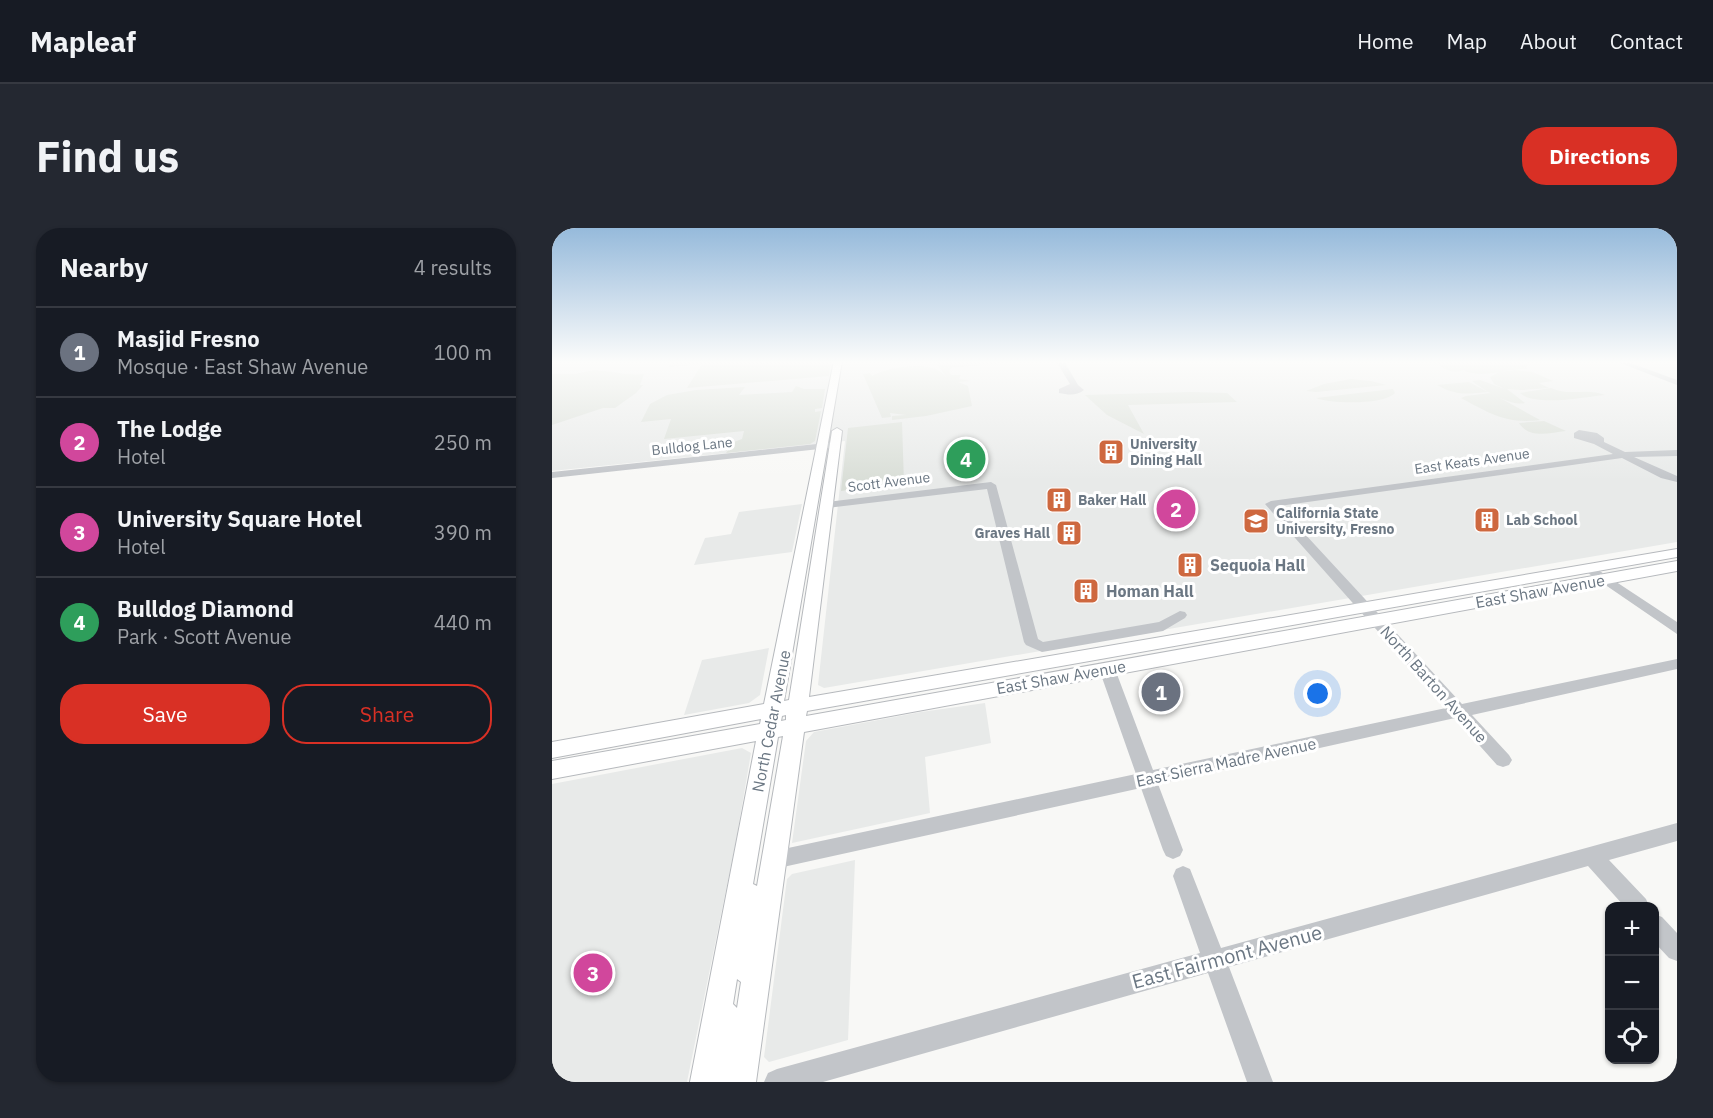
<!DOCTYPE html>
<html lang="en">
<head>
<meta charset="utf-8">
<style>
  :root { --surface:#171b24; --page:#242831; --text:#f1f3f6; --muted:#9ea1a6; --line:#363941; --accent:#d93025 }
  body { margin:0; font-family:"IBM Plex Sans",sans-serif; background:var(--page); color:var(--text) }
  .controls { position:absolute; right:18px; bottom:18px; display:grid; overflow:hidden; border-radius:12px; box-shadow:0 2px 4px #0004 }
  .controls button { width:54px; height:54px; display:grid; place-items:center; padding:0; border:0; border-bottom:2px solid var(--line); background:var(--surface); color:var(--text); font:30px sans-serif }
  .you { position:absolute; left:766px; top:466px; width:21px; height:21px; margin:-15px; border:4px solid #fff; border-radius:50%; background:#1a73e8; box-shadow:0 0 0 9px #1a73e833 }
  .badge { display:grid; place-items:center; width:39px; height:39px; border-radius:50%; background:var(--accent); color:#fff; font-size:20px; font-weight:700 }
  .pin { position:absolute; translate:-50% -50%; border:3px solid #fff; box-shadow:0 2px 6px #0006 }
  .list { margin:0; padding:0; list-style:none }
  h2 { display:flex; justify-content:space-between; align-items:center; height:78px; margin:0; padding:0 24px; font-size:26px }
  h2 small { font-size:20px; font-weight:400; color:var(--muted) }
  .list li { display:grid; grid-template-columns:39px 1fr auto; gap:18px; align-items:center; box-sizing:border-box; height:90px; padding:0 24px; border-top:2px solid var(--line) }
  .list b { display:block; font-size:22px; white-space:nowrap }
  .list p { margin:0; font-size:20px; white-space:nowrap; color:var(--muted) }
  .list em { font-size:20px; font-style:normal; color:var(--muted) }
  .actions { display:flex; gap:12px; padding:18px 24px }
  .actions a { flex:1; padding:14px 0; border:2px solid var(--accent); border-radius:24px; text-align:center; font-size:21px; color:var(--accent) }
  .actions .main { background:var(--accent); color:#fff }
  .icon { flex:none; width:33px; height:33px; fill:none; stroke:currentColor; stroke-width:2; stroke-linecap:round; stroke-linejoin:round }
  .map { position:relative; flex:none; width:1125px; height:854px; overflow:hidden; border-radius:24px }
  header { display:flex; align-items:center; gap:36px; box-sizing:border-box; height:84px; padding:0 30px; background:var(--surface); border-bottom:2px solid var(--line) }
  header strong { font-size:28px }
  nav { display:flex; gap:33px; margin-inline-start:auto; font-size:21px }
  .intro { display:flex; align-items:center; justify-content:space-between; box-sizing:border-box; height:144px; padding:0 36px }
  h1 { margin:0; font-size:42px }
  .button { padding:15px 27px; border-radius:24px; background:var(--accent); color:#fff; font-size:21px; font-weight:700 }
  main { display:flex; gap:36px; padding:0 36px }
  aside { flex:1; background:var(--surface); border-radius:24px; box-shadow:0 2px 4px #0004 }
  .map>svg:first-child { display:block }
  .built { fill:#e8eae9 }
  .green { fill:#d9ded7 }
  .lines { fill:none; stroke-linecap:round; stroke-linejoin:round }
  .major-casing { stroke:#b6b9bd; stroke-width:2 }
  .minor { fill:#c2c5c9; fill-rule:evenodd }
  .major { fill:#fff; fill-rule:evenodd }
  .labels { text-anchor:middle; stroke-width:6; stroke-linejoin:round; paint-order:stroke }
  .far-poi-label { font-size:14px; font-weight:bold; fill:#6b7783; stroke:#fff; text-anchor:start }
  .far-street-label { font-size:14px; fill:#6b7783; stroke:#fff }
  .poi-label { font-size:16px; font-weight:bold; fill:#6b7783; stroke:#fff; text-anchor:start }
  .street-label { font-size:16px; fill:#6b7783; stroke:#fff }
  .near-street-label { font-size:20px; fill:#6b7783; stroke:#fff }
</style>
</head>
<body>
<header>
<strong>Mapleaf</strong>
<nav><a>Home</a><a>Map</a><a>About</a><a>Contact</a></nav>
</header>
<div class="intro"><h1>Find us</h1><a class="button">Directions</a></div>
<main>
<aside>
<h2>Nearby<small>4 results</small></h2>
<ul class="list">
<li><span class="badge" style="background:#6b7280">1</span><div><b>Masjid Fresno</b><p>Mosque · East Shaw Avenue</p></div><em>100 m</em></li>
<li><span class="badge" style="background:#d1479c">2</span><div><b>The Lodge</b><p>Hotel</p></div><em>250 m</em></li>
<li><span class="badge" style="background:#d1479c">3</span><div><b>University Square Hotel</b><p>Hotel</p></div><em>390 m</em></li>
<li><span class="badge" style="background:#2e9e5b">4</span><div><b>Bulldog Diamond</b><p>Park · Scott Avenue</p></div><em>440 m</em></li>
</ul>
<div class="actions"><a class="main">Save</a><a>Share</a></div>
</aside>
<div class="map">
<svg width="1125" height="854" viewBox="0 0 1125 854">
  <rect width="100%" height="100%" fill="#f8f8f6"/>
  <path class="built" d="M1125,133v181l-853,146 -6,-3 27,-244 -293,30v-109z
    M250,276l-10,48 -98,13 11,-27 26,-4 8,-22z
    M217,420l-9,47 -11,8 -65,12 18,-55z
    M433,475l6,40 -66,14 5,56 -138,30 14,-102 8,-9 107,-20z
    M190,520l9,5 -15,88 -49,241h-135v-298z
    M303,632l-7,180 -79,22 -5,-5 23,-178 5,-5z"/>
  <path class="green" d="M116,133h163l-2,15 -142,12 15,-24 -33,3 4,-4z
    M383,133l77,1 -61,6 -2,4 2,3h10l-2,4 12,2 -13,1 10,4 4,20 -46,10 -34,4v-4l14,-1 -16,-2 1,4 -9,1 -19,-44 7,-1 2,3c15,-8 55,-16 70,-3 6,5 12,16 17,23z
    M879,133h87l9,5 -1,3c-22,-1 -43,11 -63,1 -10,6 -22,-4 -32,-9z
    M42,142c18,1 34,6 50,4l-4,11h3l-7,8 -21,15h-12l-51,17v-51h23z
    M963,142l18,2 20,9 -14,2 10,5 -28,2 -14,-1 18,14c-13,4 -42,-13 -53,-22l8,-1 25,9 -11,-5 -4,-7 9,-5z
    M799,151l20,2 15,4 -70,7 -10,-1 18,-7z
    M917,154l19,10c-22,2 -31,4 -51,-7z
    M244,158l8,3h21l-3,19 -7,1v3l6,-1 -6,30 -5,3 -84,9 8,-11 8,-3 2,-8 -80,8 7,-20 -30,3 9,-18 17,-9 29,-5 49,-3 -6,8 53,-3z
    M999,160c20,9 35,-1 54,7 -20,2 -70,12 -85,-2z
    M841,161l2,4c-11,12 -64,11 -79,5z
    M638,164l37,1 10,9 -109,3 16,29 -37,-19 -22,-20z
    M939,165l49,27c-34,4 -49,-6 -79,-22l5,-2z
    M992,193l22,10c-17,2 -37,8 -47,-8z
    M350,194l2,61 -63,8 7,-63z"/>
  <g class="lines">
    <g class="major-casing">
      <path id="major" d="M282,133h8l-58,340 5,-1 43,-269 5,-3 5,3 -33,266 868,-148v8l-870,154 -1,5 871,-155v10l-873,161 -48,350h-66l66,-341 -204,38v-18l208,-37 1,-5 -209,39v-16l212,-38zM234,487v5l-5,1 1,-5zM231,508l-26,150 -4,-2 25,-147zM185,751l4,3 -4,26 -4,-4z"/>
    </g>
    <path class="minor" d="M504,133h8l14,24 6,5c-8,6 -15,5 -25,3v-4l11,-5z
      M1063,133h10l52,19v5z
      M1027,202l18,3 7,5v4l21,10 52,-2v6l-43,1 43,19v6l-16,-4 -39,-20 -343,48 183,198 215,-45v10l-205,46 37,40 3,5 -3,5 -6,2 -6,-2 -42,-47 -297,66 25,66 -3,6 -7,3 -7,-3 -3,-6 -22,-62 -367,81 -7,-2 -3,-7 3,-7 7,-2 362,-77 -37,-105 8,-5 8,5 38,101 293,-62 -181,-204 6,-3 342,-47 -19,-10 -20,-6v-5z
      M283,214l5,3 -2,2 -286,31v-6z
      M439,254l5,3 42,154 5,3 116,-20 21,-11 5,1 2,3 -2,3 -22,13 -121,21 -16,-7 -2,-3 -37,-153 -160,19 -6,-3 6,-3z
      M1037,336l88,58v12l-92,-63 -2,-3z
      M1125,595v18l-68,19 37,39 3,7h-25l-36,-40 -359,101 44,115h-26l-39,-109 -385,109h-59l4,-9 9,-4 423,-116 -27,-77 3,-7 7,-3 7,3 31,79z
      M1102,686l8,3 15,16v28l-8,-3 -15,-16z"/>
    <use href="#major" class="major"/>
  </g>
  <linearGradient id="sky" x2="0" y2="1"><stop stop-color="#96badb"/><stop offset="0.53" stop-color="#fcfcfb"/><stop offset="1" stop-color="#fcfcfb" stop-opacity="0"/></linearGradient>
  <rect width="1125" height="253" fill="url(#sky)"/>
  <defs>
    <g id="building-square" transform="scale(1.35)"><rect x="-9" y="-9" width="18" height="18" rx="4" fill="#ce683f" stroke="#fff"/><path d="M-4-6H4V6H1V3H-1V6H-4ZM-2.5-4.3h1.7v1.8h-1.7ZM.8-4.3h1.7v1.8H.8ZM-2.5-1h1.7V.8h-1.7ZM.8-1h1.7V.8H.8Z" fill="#fff"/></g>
    <g id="university-square" transform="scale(1.35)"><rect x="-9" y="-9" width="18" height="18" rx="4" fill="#ce683f" stroke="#fff"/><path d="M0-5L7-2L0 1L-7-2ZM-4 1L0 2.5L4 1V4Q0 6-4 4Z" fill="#fff"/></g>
  </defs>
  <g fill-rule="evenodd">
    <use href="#building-square" x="559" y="224"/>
    <use href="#building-square" x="507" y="272"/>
    <use href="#building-square" x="935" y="292"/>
    <use href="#university-square" x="704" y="293"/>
    <use href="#building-square" x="517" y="305"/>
    <use href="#building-square" x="638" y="337"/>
    <use href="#building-square" x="534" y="363"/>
  </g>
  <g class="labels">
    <g class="far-poi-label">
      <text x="578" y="221">University<tspan x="578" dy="16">Dining Hall</tspan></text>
      <text x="526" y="277">Baker Hall</text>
      <text x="724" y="290">California State<tspan x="724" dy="16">University, Fresno</tspan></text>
      <text x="954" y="297">Lab School</text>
      <text x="498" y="310" text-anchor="end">Graves Hall</text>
    </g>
    <g class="far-street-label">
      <text transform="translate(140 218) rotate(-6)" y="5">Bulldog Lane</text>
      <text transform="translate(920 233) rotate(-8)" y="5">East Keats Avenue</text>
      <text transform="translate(337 254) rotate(-7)" y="5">Scott Avenue</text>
    </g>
    <g class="poi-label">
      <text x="658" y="343">Sequoia Hall</text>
      <text x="554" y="369">Homan Hall</text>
    </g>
    <g class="street-label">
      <text transform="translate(988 363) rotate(-10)" y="6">East Shaw Avenue</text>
      <text transform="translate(509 449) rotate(-10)" y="6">East Shaw Avenue</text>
      <text transform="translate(882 456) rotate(48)" y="6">North Barton Avenue</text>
      <text transform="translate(219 493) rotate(-79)" y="6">North Cedar Avenue</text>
      <text transform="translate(674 534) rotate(-12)" y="6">East Sierra Madre Avenue</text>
    </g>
    <g class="near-street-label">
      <text transform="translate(675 729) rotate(-15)" y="7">East Fairmont Avenue</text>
    </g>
  </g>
</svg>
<div class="controls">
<button>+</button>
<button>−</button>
<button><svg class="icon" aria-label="locate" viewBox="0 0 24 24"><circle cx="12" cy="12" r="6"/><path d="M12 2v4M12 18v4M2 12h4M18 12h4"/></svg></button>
</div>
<div class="you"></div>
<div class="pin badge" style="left:609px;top:464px;background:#6b7280">1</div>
<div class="pin badge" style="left:624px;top:281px;background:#d1479c">2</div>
<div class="pin badge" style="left:41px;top:745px;background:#d1479c">3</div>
<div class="pin badge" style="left:414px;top:231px;background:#2e9e5b">4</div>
</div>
</main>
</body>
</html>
